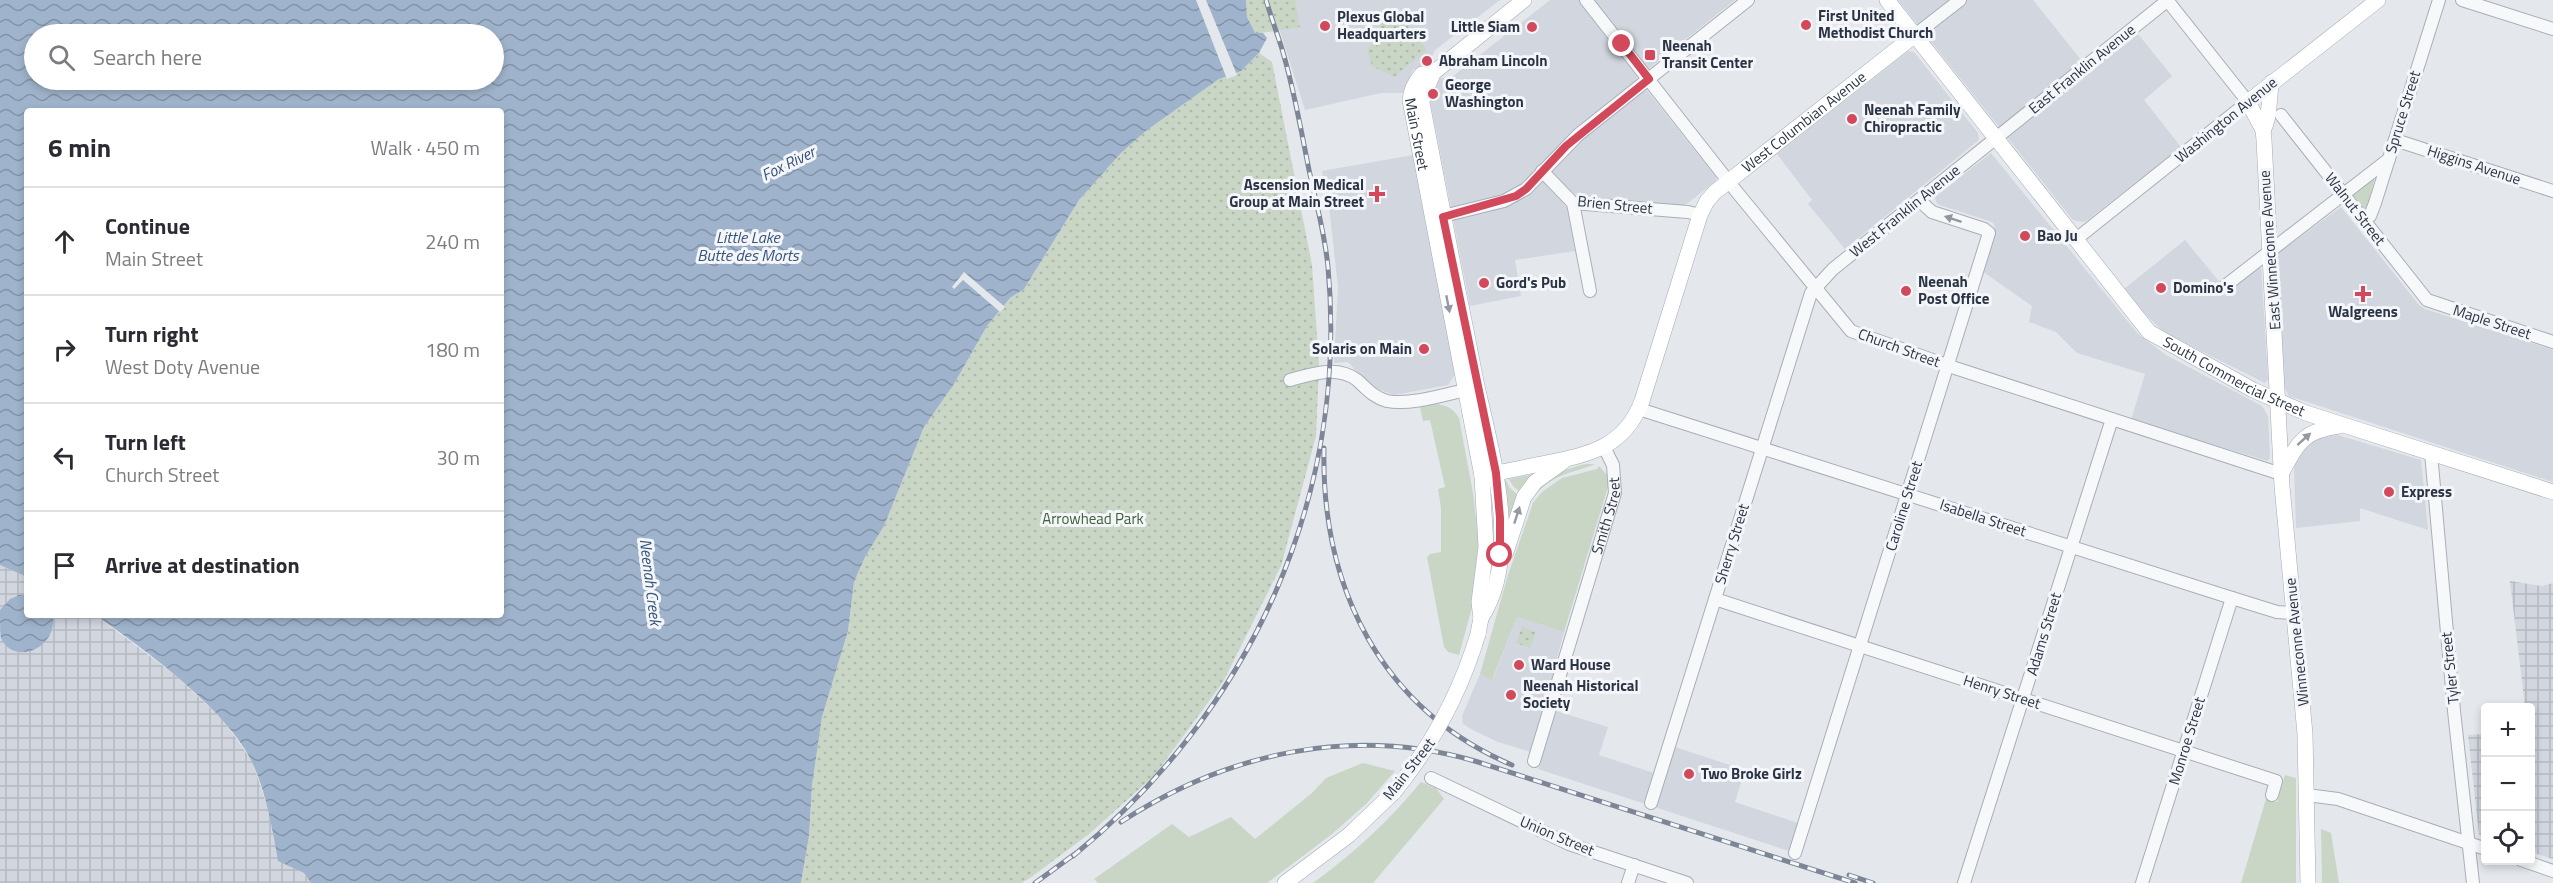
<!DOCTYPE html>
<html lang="en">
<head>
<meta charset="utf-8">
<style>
  :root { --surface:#fff; --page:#f7f7f7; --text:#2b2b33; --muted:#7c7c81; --line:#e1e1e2 }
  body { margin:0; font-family:"Titillium Web",sans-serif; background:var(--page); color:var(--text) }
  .controls { position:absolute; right:18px; bottom:18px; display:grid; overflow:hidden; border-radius:6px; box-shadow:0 3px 9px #0003 }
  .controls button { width:54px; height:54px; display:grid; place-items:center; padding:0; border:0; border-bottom:2px solid var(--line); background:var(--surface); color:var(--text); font:30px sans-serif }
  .stop { position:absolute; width:18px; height:18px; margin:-14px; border:4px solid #d1495b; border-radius:50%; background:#fff }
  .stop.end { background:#d1495b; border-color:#fff; box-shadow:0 2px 6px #0008 }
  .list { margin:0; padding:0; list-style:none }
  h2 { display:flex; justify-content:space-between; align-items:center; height:78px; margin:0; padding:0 24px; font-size:26px }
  h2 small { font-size:20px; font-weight:400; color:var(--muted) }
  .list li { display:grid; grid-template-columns:39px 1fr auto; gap:18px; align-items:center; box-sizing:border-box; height:108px; padding:0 24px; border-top:2px solid var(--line) }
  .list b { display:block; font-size:22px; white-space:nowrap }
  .list p { margin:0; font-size:20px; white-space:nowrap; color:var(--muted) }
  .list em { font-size:20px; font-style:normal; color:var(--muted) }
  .icon { flex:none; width:33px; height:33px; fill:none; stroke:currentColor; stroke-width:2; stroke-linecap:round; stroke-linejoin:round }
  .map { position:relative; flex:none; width:2553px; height:883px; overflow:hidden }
  .search { position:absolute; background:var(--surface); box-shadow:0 3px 9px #0003; left:24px; top:24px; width:480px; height:66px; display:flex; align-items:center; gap:15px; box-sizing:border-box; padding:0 21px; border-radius:33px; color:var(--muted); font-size:22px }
  .panel { position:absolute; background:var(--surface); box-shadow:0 3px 9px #0003; left:24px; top:108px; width:480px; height:510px; border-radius:6px }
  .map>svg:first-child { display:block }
  .built { fill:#d2d6de }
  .industrial { fill:url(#industrial-grid) }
  .grass { fill:#c9d6c5 }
  .park { fill:url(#park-dots) }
  .water { fill:url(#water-waves); fill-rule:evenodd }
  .pier { fill:#e4e7ec }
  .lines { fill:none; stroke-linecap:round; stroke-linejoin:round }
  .minor-casing { stroke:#a9aeb7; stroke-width:14 }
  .major-casing { stroke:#a3abb8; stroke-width:16 }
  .minor { stroke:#f7f8fa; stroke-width:12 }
  .major { stroke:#fff; stroke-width:15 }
  .rail-casing { stroke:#7d8696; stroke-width:5 }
  .rail { stroke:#f4f6f9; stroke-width:3; stroke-dasharray:9; stroke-linecap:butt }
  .major-bridge-casing { stroke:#a3abb8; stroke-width:16; stroke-linecap:butt }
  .major-bridge { stroke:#fff; stroke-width:15 }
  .oneway { fill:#9196a0 }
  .oneway2 { fill:#959aa2 }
  .route { stroke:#d1495b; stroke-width:8 }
  .poi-dot { fill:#d1495b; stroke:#f4f6f9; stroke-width:2 }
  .labels { text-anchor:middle; stroke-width:6; stroke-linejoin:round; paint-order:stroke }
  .poi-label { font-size:15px; font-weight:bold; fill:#2b3445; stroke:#f4f6f9; text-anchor:start }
  .street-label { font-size:15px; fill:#2b3445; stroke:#f4f6f9 }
  .park-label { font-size:15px; fill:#3f6138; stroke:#f4f6f9 }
  .water-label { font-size:16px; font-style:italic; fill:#34527a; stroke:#f4f6f9 }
</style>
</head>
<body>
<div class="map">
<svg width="2553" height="883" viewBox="0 0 2553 883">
  <defs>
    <pattern id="industrial-grid" width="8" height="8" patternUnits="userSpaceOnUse" patternTransform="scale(1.5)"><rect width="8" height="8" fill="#d2d6de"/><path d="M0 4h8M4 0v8" fill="none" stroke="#b4b8c0"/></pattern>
    <pattern id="park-dots" width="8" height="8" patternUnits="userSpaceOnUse" patternTransform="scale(1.5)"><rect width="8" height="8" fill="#c9d6c5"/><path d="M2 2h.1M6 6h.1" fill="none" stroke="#adb8ab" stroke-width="1.8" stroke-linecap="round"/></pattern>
    <pattern id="water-waves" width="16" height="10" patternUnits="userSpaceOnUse" patternTransform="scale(1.5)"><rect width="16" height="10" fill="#9fb4cc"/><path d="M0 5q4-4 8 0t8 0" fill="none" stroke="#8293a7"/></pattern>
  </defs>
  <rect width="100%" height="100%" fill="#e4e7ec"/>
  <path class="built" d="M1270,0h230l-65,50 -6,13 -16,7 -10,23h-22l-76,17z
    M1550,0h185l-98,78 79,99v4l-28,22 -8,3 -101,-9 -10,-7 -9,6 7,13 8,42 -60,9 6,36 -51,10 -41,-211 4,-11 7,-6 12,-1z
    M1898,0h135l57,71 48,-37 34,42 -28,24 37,47 -92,72 -5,3 -11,-2z
    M1908,51l6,1 64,81 1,7 -134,109 -37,-45 4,-4 -35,-46z
    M1991,153l147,181 28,21 96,51 6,10 2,41 -2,4 -137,-41 14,-46 -68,-21 -21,-21 -27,-10 3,-16 -50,-35 13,-45 -3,-4 -55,-18 -2,-7z
    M1413,155l43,218 -8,12 -54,10 -24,-9 -22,-24 -14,1 4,-76 -8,-72 -8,-44z
    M2341,207l78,98 6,4 128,41v132l-264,-86 -5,-9 -10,-131z
    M2185,240l42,51 34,-25 7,113 -3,4 -100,-50 -20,-19 -21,-25z
    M2331,433l90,27 7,70 -68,-22v13l-64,7 -2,-59 3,-13 9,-14z
    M1517,617l47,15 -7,26 -4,26 -22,68 -33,-10 -27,-13 -8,-5 -1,-8 18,-42 13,5z
    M1556,711l52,16 -9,28 61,20 9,-30 76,25 -10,32 69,23 -9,28 -257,-84z"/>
  <path class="industrial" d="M0,565l27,12v38h68l80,60 48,45 29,41 18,54 4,26 21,27 9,5 7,10h-311z
    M2510,581l32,5 11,-3v276l-22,-7 -1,-144 -5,-1z
    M2485,734h1l-1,103 -6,-3 -11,-99z"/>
  <path class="grass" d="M2375,177l-8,31 -2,2 -13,-16z
    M1429,404c14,0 23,2 30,14l14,75 7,58 -6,49 -15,55 -11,-3 -4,-5 -17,-90 3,-3 11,-2v-44l-3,-19 7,-2 -15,-67 -7,1 -3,-14z
    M1586,464h9c-26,11 -44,9 -63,36l-3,-2c14,-19 34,-29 57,-34z
    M1599,466l8,9 1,12 -44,145 -47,-15 -25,63 -12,-6 28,-99 25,-72 9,-11 20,-14 35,-9z
    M1536,474l-15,19 -8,-7 -4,-7z
    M1506,480l3,7 10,9 -10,28h-2l-4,-43z
    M1363,763l32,8 -28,32 -35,31 -65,49h-169l-4,-4 78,-55 17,13 42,-20 24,22 57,-46 14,-15z
    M2285,775l11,3v105h-55l25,-84 11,3z
    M1421,782l15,6 8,11 -71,84h-60c41,-30 76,-62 108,-101z
    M2321,829l10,4 8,50h-17z"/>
  <path class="park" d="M1189,0l52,71 18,-18 13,9 40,203 7,100 -3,71 -35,130 -58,116 -69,94 -65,58 -59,44 -9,5h-220l8,-47 3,-51 10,-68 26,-86 6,-49 11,-25 19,-31 40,-99 30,-43 33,-58 23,-28 14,-9 55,-89 42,-47 26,-23 72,-51z
    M1246,0h49l5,27 -45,7 -8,-17z
    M1392,6l35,44 -33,27 -22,-11 -5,-17 6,-5 -3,-11 11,-6 -1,-10z
    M1522,627l14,5 -6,16 -14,-5z"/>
  <path class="water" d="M0,0h1246l1,17 8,16h8l4,5 -8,15 -18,18 -22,8 -72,51 -26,23 -42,47 -55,89 -14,9 -23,28 -33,58 -30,43 -40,99 -19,31 -11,25 -6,49 -26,86 -10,68 -3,51 -8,47h-490l-7,-10 -26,-12c-6,-34 -12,-70 -27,-101 -25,-51 -109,-113 -156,-145h406v-504h-474v466l-27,-12zM34,34h460v46h-460z
    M19,595h8v20h25l1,2c3,34 -41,48 -52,21 -1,-7 -1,-20 -1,-28l10,-11z"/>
  <path class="pier" d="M1196,0h10l31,75 -10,4z
    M964,272l41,35 -5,5 -37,-32 -9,9 -2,-2z"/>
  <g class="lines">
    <g class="minor-casing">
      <g id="minor">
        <path d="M1586,0l150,191 115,140 104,37 326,106"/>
        <path d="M2462,0l91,29"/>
        <path d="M1915,35l45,-35"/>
        <path d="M2281,115l146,185 126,42"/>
        <path d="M2395,140l158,51"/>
        <path d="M1542,171l31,32 115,9 12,3"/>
        <path d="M1573,203l17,88"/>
        <path d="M1435,218l69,-17 22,-12 52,-54 170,-135"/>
        <path d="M2364,221l6,-5 5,-13 64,-203"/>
        <path d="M2075,240l173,-138 -81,-102"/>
        <path d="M2225,286l164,-127"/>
        <path d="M1290,380c21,-6 47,-15 67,0 10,9 16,17 30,21 24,5 63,-8 87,-13"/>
        <path d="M1639,409l593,189 45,14 17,1"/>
        <path d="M2431,453l23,258 19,172"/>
        <path d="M1715,599l561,182 -4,14"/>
        <path id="s1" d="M1534,761l81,-268 -2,-28 -9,-18"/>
        <path d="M1431,778l138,66 118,39"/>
        <path d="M2307,795l31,4 148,50"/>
        <path d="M1651,803l160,-510 22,-24 335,-269"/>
        <path d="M1795,853l194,-620 -5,-4 -52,-17 -13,-12"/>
        <path d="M2521,860l32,11"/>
        <path d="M1628,883l6,-18"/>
        <path d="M1964,883l148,-464"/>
        <path d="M2142,883l90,-285"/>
      </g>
    </g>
    <g class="major-casing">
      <g id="major">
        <path id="s2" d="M1887,0l262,332 104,58 53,23 247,79"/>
        <path id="s3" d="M1433,73l-11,1c-7,8 -11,15 -12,26l72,376 4,71 -7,55 2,16 -3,16"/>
        <path d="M1433,73c-3,11 -10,18 -11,30 13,66 25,132 38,198 6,28 11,56 17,85 15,67 45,170 4,232"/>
        <path d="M1433,73l91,-73"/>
        <path d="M2263,130c8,-13 5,-33 9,-48"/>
        <path d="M2281,474c17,-31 21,-43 58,-48"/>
        <path id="s4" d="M1482,476c20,-4 39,-8 59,-12 46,-9 83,-15 101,-63l58,-186 7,-14 8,-9 200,-157"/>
        <path d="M1506,552l18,-55 11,-15 28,-20"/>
        <path d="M1285,883l64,-48 45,-43"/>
        <path d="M2308,883l-3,-149 -23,-248 -18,-346 -1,-10 -15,-28 130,-102"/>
      </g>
    </g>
    <use href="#minor" class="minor"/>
    <use href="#major" class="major"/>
    <g class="rail-casing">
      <path id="rail" d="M1324,448c-3,140 57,261 188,317
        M1121,822c107,-70 233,-97 357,-60l377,121
        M1073,856c177,-144 276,-359 255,-589 -3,-32 -12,-65 -19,-97 -8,-40 -15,-81 -27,-121 -5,-16 -11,-32 -16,-49
        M1849,875l24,8
        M1035,883l44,-32"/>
    </g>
    <use href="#rail" class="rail"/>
    <g class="major-bridge-casing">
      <path id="major-bridge" d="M1394,792c39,-48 66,-98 84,-158"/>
    </g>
    <use href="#major-bridge" class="major-bridge"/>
  </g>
  <defs><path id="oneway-solid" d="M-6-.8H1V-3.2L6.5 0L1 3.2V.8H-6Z" transform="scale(1.5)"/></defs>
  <use class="oneway" href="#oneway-solid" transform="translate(1953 219) rotate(-162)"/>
  <g class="oneway2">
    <use href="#oneway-solid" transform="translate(1448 304) rotate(79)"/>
    <use href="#oneway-solid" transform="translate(2304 439) rotate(-42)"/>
    <use href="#oneway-solid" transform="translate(1517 515) rotate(-72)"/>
  </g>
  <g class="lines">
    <path class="route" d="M1500,555v-37l-4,-45 -53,-256 73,-21 10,-7 40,-43 83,-67 -27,-35"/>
  </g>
  <g class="poi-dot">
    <circle cx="1806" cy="25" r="6"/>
    <circle cx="1325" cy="26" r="6"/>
    <circle cx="1532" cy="27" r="6"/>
    <rect x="1644" y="49" width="12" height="12" rx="3"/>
    <circle cx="1427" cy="61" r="6"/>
    <circle cx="1433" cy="94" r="6"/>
    <circle cx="1852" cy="119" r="6"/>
    <path d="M1374 185h6v6h6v6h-6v6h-6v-6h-6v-6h6z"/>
    <circle cx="2025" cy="236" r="6"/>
    <circle cx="1484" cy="283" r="6"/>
    <circle cx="2161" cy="288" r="6"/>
    <circle cx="1906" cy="291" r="6"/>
    <path d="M2360 285h6v6h6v6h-6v6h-6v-6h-6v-6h6z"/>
    <circle cx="1424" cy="349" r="6"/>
    <circle cx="2389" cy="492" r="6"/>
    <circle cx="1519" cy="665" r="6"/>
    <circle cx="1511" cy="695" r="6"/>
    <circle cx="1689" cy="774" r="6"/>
  </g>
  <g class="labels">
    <g class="poi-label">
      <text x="1818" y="21">First United<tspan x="1818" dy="17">Methodist Church</tspan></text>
      <text x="1337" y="22">Plexus Global<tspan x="1337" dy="17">Headquarters</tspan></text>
      <text x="1520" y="32" text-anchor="end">Little Siam</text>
      <text x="1662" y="51">Neenah<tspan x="1662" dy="17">Transit Center</tspan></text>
      <text x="1439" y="66">Abraham Lincoln</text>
      <text x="1445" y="90">George<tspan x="1445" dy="17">Washington</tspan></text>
      <text x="1864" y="115">Neenah Family<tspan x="1864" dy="17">Chiropractic</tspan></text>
      <text x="1364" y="190" text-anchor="end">Ascension Medical<tspan x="1364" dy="17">Group at Main Street</tspan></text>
      <text x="2037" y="241">Bao Ju</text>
      <text x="1918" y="287">Neenah<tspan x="1918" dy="17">Post Office</tspan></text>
      <text x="1496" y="288">Gord's Pub</text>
      <text x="2173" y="293">Domino's</text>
      <text x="2363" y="317" text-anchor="middle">Walgreens</text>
      <text x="1412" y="354" text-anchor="end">Solaris on Main</text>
      <text x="2401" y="497">Express</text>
      <text x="1531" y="670">Ward House</text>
      <text x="1523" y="691">Neenah Historical<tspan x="1523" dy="17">Society</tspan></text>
      <text x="1701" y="779">Two Broke Girlz</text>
    </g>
    <g class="street-label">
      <text transform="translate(2082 69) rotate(-39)" y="5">East Franklin Avenue</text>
      <text transform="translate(2403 112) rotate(-73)" y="5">Spruce Street</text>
      <text transform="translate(2226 120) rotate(-39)" y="5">Washington Avenue</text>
      <text dy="5" stroke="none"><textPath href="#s4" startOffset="522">West Columbian Avenue</textPath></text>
      <text dy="5" stroke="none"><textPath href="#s3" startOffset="75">Main Street</textPath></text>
      <text transform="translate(2474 165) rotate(18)" y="5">Higgins Avenue</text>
      <text transform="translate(1615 205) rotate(6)" y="5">Brien Street</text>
      <text transform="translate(2355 209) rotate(52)" y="5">Walnut Street</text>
      <text transform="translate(1905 211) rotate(-39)" y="5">West Franklin Avenue</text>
      <text transform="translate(2270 250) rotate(-94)" y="5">East Winneconne Avenue</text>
      <text transform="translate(2492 322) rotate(18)" y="5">Maple Street</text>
      <text transform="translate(1899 348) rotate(20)" y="5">Church Street</text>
      <text dy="5" stroke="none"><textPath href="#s2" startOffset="519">South Commercial Street</textPath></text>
      <text transform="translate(1904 506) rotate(-73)" y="5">Caroline Street</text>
      <text dy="5" stroke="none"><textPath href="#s1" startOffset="256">Smith Street</textPath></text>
      <text transform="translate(1983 518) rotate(18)" y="5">Isabella Street</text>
      <text transform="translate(1732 544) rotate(-73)" y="5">Sherry Street</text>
      <text transform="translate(2044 634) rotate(-73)" y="5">Adams Street</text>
      <text transform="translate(2297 642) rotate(-96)" y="5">Winneconne Avenue</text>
      <text transform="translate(2450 668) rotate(-96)" y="5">Tyler Street</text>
      <text transform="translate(2002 692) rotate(18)" y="5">Henry Street</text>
      <text transform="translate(2187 741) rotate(-73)" y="5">Monroe Street</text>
      <text transform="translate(1409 769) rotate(-52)" y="5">Main Street</text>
      <text transform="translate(1557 836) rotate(23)" y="5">Union Street</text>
    </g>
    <g class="park-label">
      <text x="1093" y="524">Arrowhead Park</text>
    </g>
    <g class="water-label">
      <text transform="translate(788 163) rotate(-26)" y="6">Fox River</text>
      <text x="748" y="243">Little Lake<tspan x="748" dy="18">Butte des Morts</tspan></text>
      <text transform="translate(651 582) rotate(83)" y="6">Neenah Creek</text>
    </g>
  </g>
</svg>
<div class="controls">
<button>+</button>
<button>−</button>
<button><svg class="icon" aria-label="locate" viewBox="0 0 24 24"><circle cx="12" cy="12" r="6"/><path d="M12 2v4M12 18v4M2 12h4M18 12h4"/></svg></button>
</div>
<div class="stop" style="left:1500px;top:555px"></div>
<div class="stop end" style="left:1622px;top:44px"></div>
<div class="search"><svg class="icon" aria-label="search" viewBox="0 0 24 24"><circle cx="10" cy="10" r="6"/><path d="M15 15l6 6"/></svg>Search here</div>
<section class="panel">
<h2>6 min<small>Walk · 450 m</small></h2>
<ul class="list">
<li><svg class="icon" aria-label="ahead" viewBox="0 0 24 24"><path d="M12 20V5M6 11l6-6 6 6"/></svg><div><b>Continue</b><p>Main Street</p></div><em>240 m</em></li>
<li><svg class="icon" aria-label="right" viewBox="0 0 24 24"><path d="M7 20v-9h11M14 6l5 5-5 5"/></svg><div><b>Turn right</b><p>West Doty Avenue</p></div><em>180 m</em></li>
<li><svg class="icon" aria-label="left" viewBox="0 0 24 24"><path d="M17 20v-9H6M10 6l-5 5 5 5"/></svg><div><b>Turn left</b><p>Church Street</p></div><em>30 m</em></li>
<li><svg class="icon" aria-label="arrive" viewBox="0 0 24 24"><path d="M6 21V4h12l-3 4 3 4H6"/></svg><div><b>Arrive at destination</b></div></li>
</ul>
</section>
</div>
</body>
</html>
